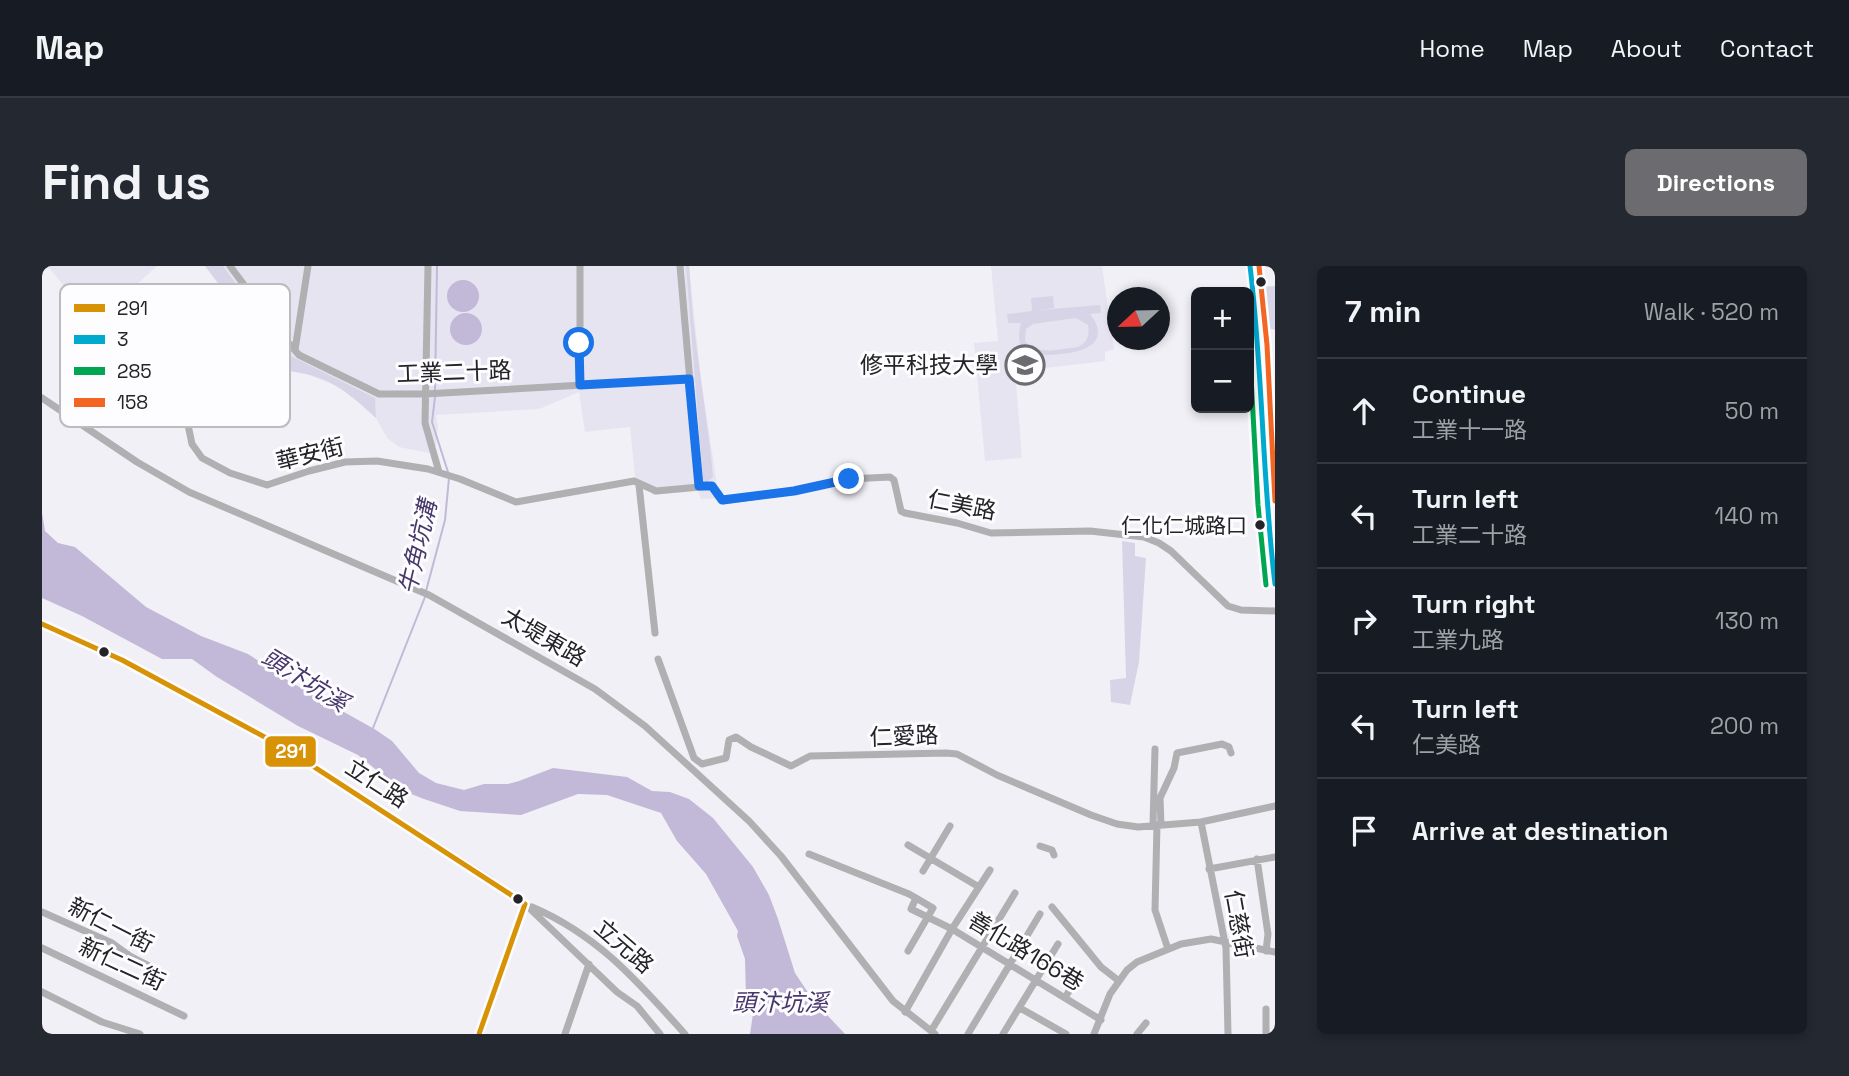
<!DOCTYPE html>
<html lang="en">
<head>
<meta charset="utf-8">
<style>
  :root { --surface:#171b24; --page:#242831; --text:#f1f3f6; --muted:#9ea1a6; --line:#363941; --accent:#6c6b6f }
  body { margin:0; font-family:"Space Grotesk","Noto Sans TC",sans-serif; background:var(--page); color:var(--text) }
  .controls { position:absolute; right:21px; top:21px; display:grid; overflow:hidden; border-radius:10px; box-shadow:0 4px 10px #0003 }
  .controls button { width:63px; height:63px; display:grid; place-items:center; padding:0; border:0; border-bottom:2px solid var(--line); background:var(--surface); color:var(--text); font:35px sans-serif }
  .compass { position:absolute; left:1065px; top:21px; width:63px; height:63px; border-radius:50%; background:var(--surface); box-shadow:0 4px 10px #0003; rotate:248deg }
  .stop { position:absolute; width:21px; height:21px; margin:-16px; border:5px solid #1a73e8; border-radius:50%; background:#fff }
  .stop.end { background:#1a73e8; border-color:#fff; box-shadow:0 2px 7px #0008 }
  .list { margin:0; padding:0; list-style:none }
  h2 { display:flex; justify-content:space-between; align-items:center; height:91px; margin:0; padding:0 28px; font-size:30px }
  h2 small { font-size:23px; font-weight:400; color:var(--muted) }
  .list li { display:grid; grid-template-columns:46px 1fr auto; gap:21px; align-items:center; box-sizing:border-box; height:105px; padding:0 28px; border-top:2px solid var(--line) }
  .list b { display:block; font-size:26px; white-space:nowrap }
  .list p { margin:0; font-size:23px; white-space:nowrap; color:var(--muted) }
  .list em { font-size:23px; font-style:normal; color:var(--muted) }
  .icon { flex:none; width:38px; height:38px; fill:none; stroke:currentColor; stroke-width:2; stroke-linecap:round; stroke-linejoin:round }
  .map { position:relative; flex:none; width:1233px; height:768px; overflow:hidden; border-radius:10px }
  header { display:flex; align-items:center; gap:42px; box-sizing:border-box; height:98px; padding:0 35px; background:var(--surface); border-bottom:2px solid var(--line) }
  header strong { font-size:33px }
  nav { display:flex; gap:38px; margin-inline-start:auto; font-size:24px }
  .intro { display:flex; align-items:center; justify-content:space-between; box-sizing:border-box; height:168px; padding:0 42px }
  h1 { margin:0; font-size:49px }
  .button { padding:18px 32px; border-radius:10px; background:var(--accent); color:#fff; font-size:24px; font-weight:700 }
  main { display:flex; gap:42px; padding:0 42px }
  aside { flex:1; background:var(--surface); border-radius:10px; box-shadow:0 4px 10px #0003 }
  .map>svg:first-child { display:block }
  .built { fill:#e6e4f0 }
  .green { fill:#d8d4e7; fill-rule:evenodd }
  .water { fill:#c1b9d7 }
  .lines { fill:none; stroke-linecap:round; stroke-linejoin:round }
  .stream { stroke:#c1b9d7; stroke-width:2 }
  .minor { stroke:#b0afb2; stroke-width:7 }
  .major { stroke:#b3b3b5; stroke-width:9 }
  .bus-1-casing { stroke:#fdfcfe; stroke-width:10 }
  .bus-2-casing { stroke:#fdfcfe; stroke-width:10 }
  .bus-3-casing { stroke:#fdfcfe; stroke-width:10 }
  .bus-4-casing { stroke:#fdfcfe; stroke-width:10 }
  .bus-1 { stroke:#d79206; stroke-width:5 }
  .bus-2 { stroke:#00a9ce; stroke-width:5 }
  .bus-3 { stroke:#00a651; stroke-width:5 }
  .bus-4 { stroke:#f26522; stroke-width:5 }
  .route { stroke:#1a73e8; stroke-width:9 }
  .bus-dot { fill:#242327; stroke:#fdfcfe; stroke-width:2.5 }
  .labels { text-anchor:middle; stroke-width:6; stroke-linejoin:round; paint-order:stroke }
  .bus-label { font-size:21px; fill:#242327; stroke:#fdfcfe; text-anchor:end }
  .poi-label { font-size:23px; fill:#242327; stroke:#fdfcfe; text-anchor:end }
  .street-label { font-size:23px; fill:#242327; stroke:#fdfcfe }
  .water-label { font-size:24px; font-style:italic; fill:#47376a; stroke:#fdfcfe }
  .key { fill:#fdfcfe; stroke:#bcbbbe; stroke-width:2 }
  .key-label { font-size:19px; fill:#242327 }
  .line-badge { stroke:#fdfcfe; stroke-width:2.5 }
  .badge-label { font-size:19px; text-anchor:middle; font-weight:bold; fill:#fff }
</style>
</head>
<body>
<header>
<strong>Map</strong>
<nav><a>Home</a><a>Map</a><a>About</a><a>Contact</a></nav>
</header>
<div class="intro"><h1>Find us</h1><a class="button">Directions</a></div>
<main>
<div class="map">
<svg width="1233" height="768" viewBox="0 0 1233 768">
  <rect width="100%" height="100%" fill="#f1f0f6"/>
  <path class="built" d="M6,0h109l-62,56 -7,-5z
    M163,0h484l12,114 18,118 -18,1 -3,-8 -46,4 -1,-3 -15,-6 -6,-59 -45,5 -6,-40 -40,17 -103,6 2,11 -2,19 -7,8 -30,-6 -12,-9 -11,-20 -22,-21 -14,-10 -34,-13 -27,-4 -13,-6 -5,3 -2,-19 -11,-27 -14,-22 -8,-4z
    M949,0h111l12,83 -9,3v9l-60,7 -9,9 -20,6 6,75 -37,3 -11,-118 24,-2z"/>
  <path class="green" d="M163,0h18l66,89 86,43 1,20c-21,-19 -39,-36 -66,-43 -16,-4 -30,-5 -44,-11l-5,3c-6,-49 -29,-65 -56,-101z
    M644,0h3l4,53 18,136 2,22 -6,5 -4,-2z
    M1233,20v44l-11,-3 -4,-40z
    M1011,30l1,12 -15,2 61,-5 1,8 -11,1c22,28 -6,38 -29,40 -26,3 -49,2 -40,-31h-13l-1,-9 25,-3 -1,-13zM1034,52l12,7c2,11 -1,17 -10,22 -19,2 -40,9 -53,-6l1,-12 7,-5z
    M1080,275l13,2v13l11,2 -7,104 -9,43 -19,-3 -1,-22 16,-2z"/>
  <path class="water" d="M405 30a16 16 0 1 1 32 0a16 16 0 1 1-32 0Z
    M408 63a16 16 0 1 1 32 0a16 16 0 1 1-32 0Z
    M0,247l3,18 13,12 17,4 71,60 55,29 47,18 39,26 89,50 16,11 27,32 17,10 28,7 20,-6h24l11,-3 34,-13 74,9 25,14 18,1 19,7 24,19 40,49 16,28 9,24 17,54 18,27 32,34h-95l3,-20 -7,-16 -1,-39 -8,-23 1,-5 -32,-57 -29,-33 -16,-28 -54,-18 -29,-1 -57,21 -61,-4 -36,-12 -23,-9 -43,-35 -60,-29 -81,-49 -25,-18h-30l-80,-43 -40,-18z"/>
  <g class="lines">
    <path class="stream" d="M393,125l2,-125
      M393,131l-3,25 16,50
      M384,325l19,-71 4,-42
      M331,462l52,-131"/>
    <path class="minor" d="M188,0l48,65 21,24 80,39h46l264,-15
      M386,0l-3,157 14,49
      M638,0l19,220
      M58,54l79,89 9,16 4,19 10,14 28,15 37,12 42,-14 36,-9 32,-1 51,8 32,10 56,23 118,-21 22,10 54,-5c7,3 7,12 14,15l70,-10 55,-12 41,-2 4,3 7,31 4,2 52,10 34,10 99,-2 54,6 15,6 12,8 57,55 13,4 34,1
      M253,84l13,-84
      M538,119v-119
      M0,132l95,64 52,30 240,103 166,94 50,37 104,95 32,35 112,145 42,33
      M597,219l16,148
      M0,358l80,36 163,88 206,132 34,24 92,88 20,14 23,28
      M616,393l36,99 8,6 24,-6 3,-18 7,-3 15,10 40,19 19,-10 136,-3 11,1 40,21 94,40 26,9 21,3 63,-5 74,-16
      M1159,556l25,126 2,86
      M1111,559l2,-76
      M1115,559l-2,85 13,39
      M1119,559l-1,-27 14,-30 3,-15 45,-9 7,3 2,6
      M866,579l71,42
      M998,580l12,4 2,5
      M767,588l100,40 7,4 -5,11 41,20 149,91
      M1215,593l11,75 -2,17
      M1167,603l66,-12
      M881,605l27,-45
      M490,641c66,28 106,75 153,127
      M1010,641l49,60 18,14
      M0,646l70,31 18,13 33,17
      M0,682l142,68
      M866,685l25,-43 -17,-10
      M0,726l60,30 38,12
      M1023,732l15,-26
      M978,742l46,26
      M1224,743v25
      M863,746l47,-83 38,-59
      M889,765l84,-138
      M437,768l46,-130
      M523,768l24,-70
      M926,768l72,-120
      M961,768l55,-90
      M1052,768l16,-40 17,-24 10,-8 44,-18 30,-5 64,13
      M1095,768l9,-11"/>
    <path class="major" d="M1208,0c15,105 9,212 25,318"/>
    <g class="bus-1-casing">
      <path id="bus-1" d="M0,358l80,36 163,88 240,156
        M437,768l46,-130"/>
    </g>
    <g class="bus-2-casing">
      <path id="bus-2" d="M1208,0c13,106 12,212 25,318"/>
    </g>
    <g class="bus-3-casing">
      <path id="bus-3" d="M1207,74l9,165 8,80"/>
    </g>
    <g class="bus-4-casing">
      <path id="bus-4" d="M1217,0l8,79 8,156"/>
    </g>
    <use href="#bus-1" class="bus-1"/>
    <use href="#bus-2" class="bus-2"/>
    <use href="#bus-3" class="bus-3"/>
    <use href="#bus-4" class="bus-4"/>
  </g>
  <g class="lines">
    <path class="route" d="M537,77l1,42 109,-6 10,107h13l10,14 72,-9 55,-12"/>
  </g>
  <defs>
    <g id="university-ring" transform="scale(2.0125)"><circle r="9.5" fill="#fdfcfe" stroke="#6c6b6f" stroke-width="1.5"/><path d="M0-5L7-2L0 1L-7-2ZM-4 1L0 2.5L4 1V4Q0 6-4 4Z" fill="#6c6b6f"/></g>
  </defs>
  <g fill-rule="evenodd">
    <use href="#university-ring" x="983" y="99"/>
  </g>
  <g class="bus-dot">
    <circle cx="1219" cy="16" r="6"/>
    <circle cx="1218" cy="259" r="6"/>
    <circle cx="62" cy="386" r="6"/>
    <circle cx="476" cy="633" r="6"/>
  </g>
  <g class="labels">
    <g class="bus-label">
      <text x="1205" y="267">仁化仁城路口</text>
    </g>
    <g class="poi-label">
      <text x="956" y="107">修平科技大學</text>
    </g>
    <g class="street-label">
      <text transform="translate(412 106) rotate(-2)" y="8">工業二十路</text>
      <text transform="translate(268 188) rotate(-14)" y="8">華安街</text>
      <text transform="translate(920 239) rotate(11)" y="8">仁美路</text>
      <text transform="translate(502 371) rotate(30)" y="8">太堤東路</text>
      <text transform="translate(862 470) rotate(-2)" y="8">仁愛路</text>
      <text transform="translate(335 517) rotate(33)" y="8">立仁路</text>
      <text transform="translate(1197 658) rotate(80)" y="8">仁慈街</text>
      <text transform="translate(69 659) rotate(27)" y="8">新仁一街</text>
      <text transform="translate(582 680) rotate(41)" y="8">立元路</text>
      <text transform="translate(984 685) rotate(31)" y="8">善化路166巷</text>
      <text transform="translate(80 698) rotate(25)" y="8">新仁二街</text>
    </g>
    <g class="water-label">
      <text transform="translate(376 281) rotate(-77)" y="8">牛角坑溝</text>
      <text transform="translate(263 414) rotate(32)" y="8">頭汴坑溪</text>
      <text x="738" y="745">頭汴坑溪</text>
    </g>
  </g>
  <rect x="18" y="18" width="230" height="143" rx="10" class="key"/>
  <rect x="32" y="38" width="31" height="8" fill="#d79206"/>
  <rect x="32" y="69" width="31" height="9" fill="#00a9ce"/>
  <rect x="32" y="101" width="31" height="8" fill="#00a651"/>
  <rect x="32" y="132" width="31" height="9" fill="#f26522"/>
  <g class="key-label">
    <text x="75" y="49">291</text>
    <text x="75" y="80">3</text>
    <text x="75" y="112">285</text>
    <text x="75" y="143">158</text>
  </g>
  <rect class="line-badge" x="222" y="469" width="53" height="33" rx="7" fill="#d79206"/>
  <g class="badge-label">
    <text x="249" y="492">291</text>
  </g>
</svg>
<div class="controls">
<button>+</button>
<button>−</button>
</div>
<svg class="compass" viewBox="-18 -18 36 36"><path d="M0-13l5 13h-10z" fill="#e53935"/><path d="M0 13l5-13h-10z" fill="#9ea1a6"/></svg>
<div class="stop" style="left:537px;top:77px"></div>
<div class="stop end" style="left:807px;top:213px"></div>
</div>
<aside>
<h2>7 min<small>Walk · 520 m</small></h2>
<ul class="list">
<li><svg class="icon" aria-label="ahead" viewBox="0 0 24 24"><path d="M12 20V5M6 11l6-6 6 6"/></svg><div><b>Continue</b><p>工業十一路</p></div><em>50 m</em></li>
<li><svg class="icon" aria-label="left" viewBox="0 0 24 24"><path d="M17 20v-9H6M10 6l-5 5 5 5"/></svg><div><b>Turn left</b><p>工業二十路</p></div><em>140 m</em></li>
<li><svg class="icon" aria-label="right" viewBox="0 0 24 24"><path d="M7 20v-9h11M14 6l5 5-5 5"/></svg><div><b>Turn right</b><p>工業九路</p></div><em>130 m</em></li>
<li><svg class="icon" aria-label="left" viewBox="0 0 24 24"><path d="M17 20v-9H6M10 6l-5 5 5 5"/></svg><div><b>Turn left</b><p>仁美路</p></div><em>200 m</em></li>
<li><svg class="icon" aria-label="arrive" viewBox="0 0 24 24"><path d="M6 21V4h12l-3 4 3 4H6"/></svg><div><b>Arrive at destination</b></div></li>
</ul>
</aside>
</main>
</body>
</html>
